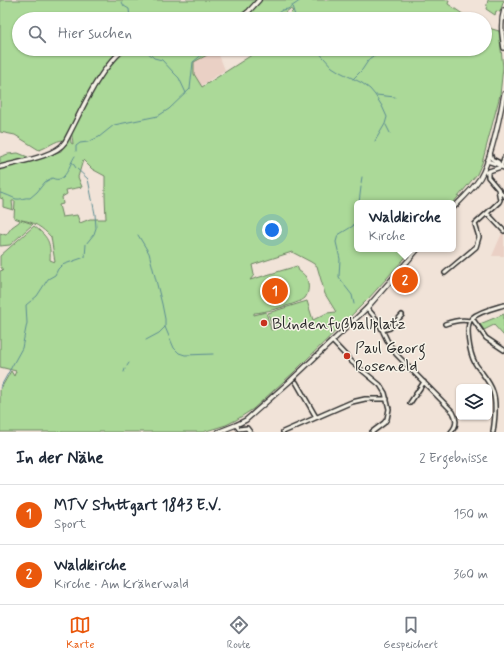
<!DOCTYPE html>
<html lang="de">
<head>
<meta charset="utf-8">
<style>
  :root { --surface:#fff; --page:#f2f2f3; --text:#1f2937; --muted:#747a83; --line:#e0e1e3; --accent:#ea580c }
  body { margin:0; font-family:Mynerve,sans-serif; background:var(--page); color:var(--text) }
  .controls { position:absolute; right:12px; bottom:12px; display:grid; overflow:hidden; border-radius:6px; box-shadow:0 1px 3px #0004 }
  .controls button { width:36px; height:36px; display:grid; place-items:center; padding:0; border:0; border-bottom:1px solid var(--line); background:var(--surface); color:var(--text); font:20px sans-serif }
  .you { position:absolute; left:272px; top:230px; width:14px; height:14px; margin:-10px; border:3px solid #fff; border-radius:50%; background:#1a73e8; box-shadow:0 0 0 6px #1a73e833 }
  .badge { display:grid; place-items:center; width:26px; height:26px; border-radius:50%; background:var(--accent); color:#fff; font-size:13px; font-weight:700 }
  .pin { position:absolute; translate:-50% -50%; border:2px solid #fff; box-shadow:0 1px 4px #0006 }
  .popup { position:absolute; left:354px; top:200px; width:102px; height:52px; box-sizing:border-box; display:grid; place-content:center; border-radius:6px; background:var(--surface); filter:drop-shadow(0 1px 3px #0005); font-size:13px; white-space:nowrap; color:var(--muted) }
  .popup b { font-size:15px; color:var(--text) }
  .popup::after { content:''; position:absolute; left:50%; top:100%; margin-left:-8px; border:8px solid transparent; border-top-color:var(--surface) }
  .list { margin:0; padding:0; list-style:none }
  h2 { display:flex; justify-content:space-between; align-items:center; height:52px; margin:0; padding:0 16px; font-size:17px }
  h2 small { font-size:13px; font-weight:400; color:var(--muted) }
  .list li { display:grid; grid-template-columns:26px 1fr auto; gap:12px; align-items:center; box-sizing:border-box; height:60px; padding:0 16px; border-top:1px solid var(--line) }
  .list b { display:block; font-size:15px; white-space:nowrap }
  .list p { margin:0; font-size:13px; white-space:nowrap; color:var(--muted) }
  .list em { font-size:13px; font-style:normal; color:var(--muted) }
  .icon { flex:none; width:22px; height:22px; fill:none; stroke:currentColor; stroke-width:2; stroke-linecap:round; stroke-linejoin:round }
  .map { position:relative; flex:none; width:504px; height:432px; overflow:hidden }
  .search { position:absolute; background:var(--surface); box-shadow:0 1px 3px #0004; left:12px; right:12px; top:12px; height:44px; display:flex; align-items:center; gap:10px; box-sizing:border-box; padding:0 14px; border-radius:22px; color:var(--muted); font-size:15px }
  .sheet { height:172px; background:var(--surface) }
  nav { display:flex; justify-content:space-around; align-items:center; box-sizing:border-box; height:56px; border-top:1px solid var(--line); background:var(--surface); font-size:11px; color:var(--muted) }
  nav a { display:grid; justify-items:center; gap:2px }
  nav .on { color:var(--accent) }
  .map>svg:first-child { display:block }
  .built { fill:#ead0c5 }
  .green { fill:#abd998; stroke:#6b8262; fill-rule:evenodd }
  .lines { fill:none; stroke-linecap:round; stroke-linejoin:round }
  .stream { stroke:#5c8c93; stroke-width:1 }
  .minor-casing { stroke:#2b2b2b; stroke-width:6 }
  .major-casing { stroke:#2b2b2b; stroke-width:6 }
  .minor { stroke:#f7f3e8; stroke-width:3 }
  .major { stroke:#f7f3e8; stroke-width:3.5 }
  .poi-dot { fill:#c8321e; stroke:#f7f3e8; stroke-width:1.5 }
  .labels { text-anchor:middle; stroke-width:3; stroke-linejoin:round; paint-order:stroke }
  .poi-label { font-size:16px; fill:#2b2b2b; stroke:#f7f3e8; text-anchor:start }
</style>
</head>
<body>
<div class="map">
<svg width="504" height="432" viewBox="0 0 504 432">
  <rect width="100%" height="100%" fill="#f1e3d8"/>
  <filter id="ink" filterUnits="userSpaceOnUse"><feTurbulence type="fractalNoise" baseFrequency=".025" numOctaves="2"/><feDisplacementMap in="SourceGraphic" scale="8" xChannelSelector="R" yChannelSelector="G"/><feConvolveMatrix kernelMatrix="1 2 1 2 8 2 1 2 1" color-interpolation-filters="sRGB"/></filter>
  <g filter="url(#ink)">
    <path class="built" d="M209,54l10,1 6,15 -24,16 -7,-12v-12z
      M502,233l2,2v21h-12z"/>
    <path class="green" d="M0,0h256l-5,7 -16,12h-216v30h104l-14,12 -12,18 -33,61c-9,0 -17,8 -25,10l-24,-15 -15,-3z
      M261,0h188l-1,4 22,15h-185l8,-8 -3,-2 -13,10h-36z
      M488,0h16l-4,12 -4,-1 -1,4 -9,-6z
      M485,27l14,4 4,36 -3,28 -18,68 -5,11 -24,29h-96v46h56l-45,50 -75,74 -40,36 -17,11 -10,5 -23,7h-203v-42l11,-19 3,5 2,-5 -16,-4v-96l3,-1 -3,-4v-10l34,-30c14,11 17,16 16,34l5,2 -4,-25c-8,-9 -18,-16 -30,-17l12,4 -23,21 -10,1v-13l6,2 6,-8 7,-5 1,-2 -6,-2 1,-17h-3l1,9 -10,-3v-8l-3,-1v-29l47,-13 14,-5 9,-17 1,9 2,1c0,-4 -2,-9 -1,-12 1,-6 6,-12 8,-17 12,-24 25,-50 47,-66h80l2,5 -15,8v12l8,13 59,-38h224zM83,160l9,9 13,7v20l1,23h-16l-10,4 -3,-8 -15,2 -3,-12 4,-1 -1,-7 5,-3 -1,-4 16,-3 -4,-10zM292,252l19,10 6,4 8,28 11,18 -9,1 -14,7 -6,-19 -39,12 5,16 -2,1 -5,-18 -12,3v-2c8,0 45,-9 51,-15 3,-4 4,-10 3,-15 -1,-6 -4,-9 -9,-12l-2,-5 -47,14 4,-5 -2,-10z
      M18,153l10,4 -28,9v-9l8,-3z
      M504,314v22l-10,-11 -10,5 -4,-6z"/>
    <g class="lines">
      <path class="stream" d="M122,2l2,4 5,3 1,10
        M292,6l4,13
        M270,19l12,-9 6,-1 13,-9
        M144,49l10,9 8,2 12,13 5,5 7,15
        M316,49l16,18 8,5 22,11 8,6 5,6 7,11 5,11 -2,7 -10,17
        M353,79l9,-9 8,-12 5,-3
        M376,95l19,2
        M386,125l4,8
        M76,151v-5l4,-3 8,-1 11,-5 15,-12 44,-9 11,-7 21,-20 3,-27 11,-9 11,-4
        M361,183l1,-6
        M0,193c6,1 11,4 16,6 4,1 9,-2 14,-1l7,-6 8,-10 7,-4c14,7 17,-14 23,-22
        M359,203l2,-16
        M138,235l11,18 13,51 3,15v8l9,21 5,5 6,2 28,-1
        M344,284l-5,-7 1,-18 -4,-17 2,-7 15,-9 4,-7
        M345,286l7,9 2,9
        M146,340l13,-7 6,-6
        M127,366l2,-3
        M124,372l1,-3
        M0,388l22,-40 5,-25 -1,-18 11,-9 11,-17 7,-4 3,-6 4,-4 23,-8 1,-13 8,-10 2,-6 -1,-14 -7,-35 -12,-11 -4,-6"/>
      <g class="minor-casing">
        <path id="minor" d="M490,153l2,6 6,3 3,5 3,1
          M487,161l12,4
          M501,167l3,-9
          M488,171v6l16,19
          M486,172l15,-5
          M487,213l17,18
          M445,273l31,-26 3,-10 -4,-13 24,-22 1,-2 -2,-11
          M367,308l11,13 9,19 9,14 57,58c4,7 4,14 -2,20
          M472,318l14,20 18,12
          M445,324c8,-3 17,-5 25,-3
          M382,330l8,-2 12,-13
          M332,341l20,21 28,23 5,8 4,16 -2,10 -3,4 -12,9
          M296,382l20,35
          M410,403l14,-21
          M236,425l3,4 8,-1 3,4
          M283,432l69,-30 13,-3h22
          M493,432c2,-13 4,-28 0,-40 -3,-11 -12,-19 -18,-29 -5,-9 -11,-37 -3,-45 8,-7 22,-10 32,-13"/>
      </g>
      <g class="major-casing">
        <path id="major" d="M504,10c-4,13 -2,25 0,38
          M239,19l10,-8 10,-11
          M0,167c18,-5 55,-10 65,-25 18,-33 30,-68 59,-93
          M453,208c9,-9 20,-19 27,-30 11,-19 20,-62 24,-84
          M218,432l18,-7 10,-5 43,-38 78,-74 51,-59"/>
      </g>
      <use href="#minor" class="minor"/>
      <use href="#major" class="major"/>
    </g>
  </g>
  <g class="poi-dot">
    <circle cx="264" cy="323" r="4"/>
    <circle cx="347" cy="356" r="4"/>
  </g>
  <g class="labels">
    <g class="poi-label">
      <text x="272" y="329">Blindenfußballplatz</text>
      <text x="355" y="353">Paul Georg<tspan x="355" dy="18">Roseneld</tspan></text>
    </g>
  </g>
</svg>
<div class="controls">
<button><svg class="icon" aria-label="layers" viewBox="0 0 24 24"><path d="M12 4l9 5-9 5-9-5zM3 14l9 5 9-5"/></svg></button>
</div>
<div class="you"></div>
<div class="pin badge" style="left:275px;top:291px">1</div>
<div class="pin badge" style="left:405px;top:280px">2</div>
<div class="popup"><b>Waldkirche</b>Kirche</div>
<div class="search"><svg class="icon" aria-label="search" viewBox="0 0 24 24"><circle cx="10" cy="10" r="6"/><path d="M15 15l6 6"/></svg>Hier suchen</div>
</div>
<section class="sheet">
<h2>In der Nähe<small>2 Ergebnisse</small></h2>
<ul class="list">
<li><span class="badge">1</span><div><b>MTV Stuttgart 1843 E.V.</b><p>Sport</p></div><em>150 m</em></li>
<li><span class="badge">2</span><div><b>Waldkirche</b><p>Kirche · Am Kräherwald</p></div><em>360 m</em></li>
</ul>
</section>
<nav>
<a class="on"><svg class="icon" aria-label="map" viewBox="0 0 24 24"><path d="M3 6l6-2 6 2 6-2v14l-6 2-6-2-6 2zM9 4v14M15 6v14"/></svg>Karte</a>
<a><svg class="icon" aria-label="directions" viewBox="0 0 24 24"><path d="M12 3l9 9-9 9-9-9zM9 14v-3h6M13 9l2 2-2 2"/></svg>Route</a>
<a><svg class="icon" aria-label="saved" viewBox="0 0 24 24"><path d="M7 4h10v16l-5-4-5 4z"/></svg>Gespeichert</a>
</nav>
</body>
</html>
